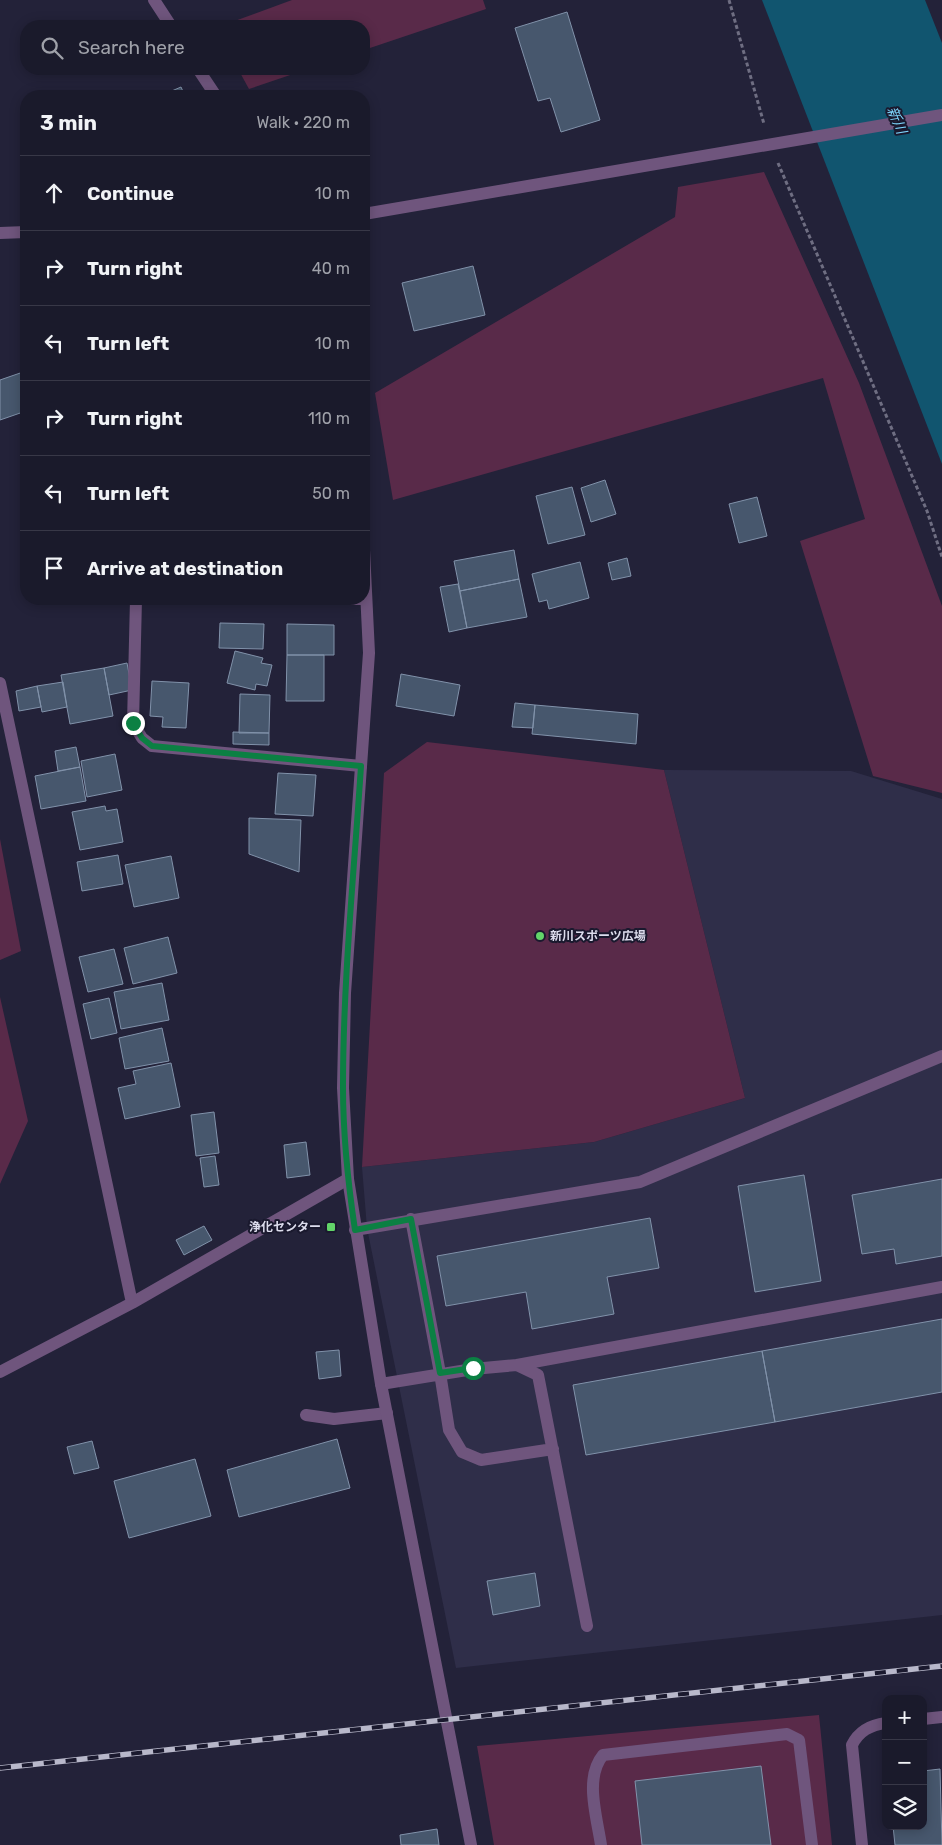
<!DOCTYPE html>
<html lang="en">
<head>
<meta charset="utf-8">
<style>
  :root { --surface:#1a1a2b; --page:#232333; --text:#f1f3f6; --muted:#9fa1a9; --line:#383847 }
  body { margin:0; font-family:Rubik,"Noto Sans JP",sans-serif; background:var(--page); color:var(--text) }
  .controls { position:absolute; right:15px; bottom:15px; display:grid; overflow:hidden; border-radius:10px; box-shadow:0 2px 12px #0003 }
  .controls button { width:45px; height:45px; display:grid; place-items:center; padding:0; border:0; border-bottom:1px solid var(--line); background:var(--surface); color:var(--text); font:25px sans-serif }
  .stop { position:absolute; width:15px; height:15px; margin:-11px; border:4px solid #0b8043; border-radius:50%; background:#fff }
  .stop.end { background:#0b8043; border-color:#fff; box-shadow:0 1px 5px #0008 }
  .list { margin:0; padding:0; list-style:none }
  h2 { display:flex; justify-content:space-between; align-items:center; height:65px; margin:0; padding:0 20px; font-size:21px }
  h2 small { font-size:16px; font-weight:400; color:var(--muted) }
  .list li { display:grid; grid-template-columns:32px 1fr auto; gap:15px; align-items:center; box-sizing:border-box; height:75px; padding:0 20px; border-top:1px solid var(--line) }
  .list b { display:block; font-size:19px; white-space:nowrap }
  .list em { font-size:16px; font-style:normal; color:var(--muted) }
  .icon { flex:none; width:28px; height:28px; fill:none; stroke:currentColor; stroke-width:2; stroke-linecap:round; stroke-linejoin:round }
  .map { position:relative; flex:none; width:942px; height:1845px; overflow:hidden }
  .search { position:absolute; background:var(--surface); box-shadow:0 2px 12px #0003; left:20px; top:20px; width:350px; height:55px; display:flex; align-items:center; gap:12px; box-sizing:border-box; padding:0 18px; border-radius:20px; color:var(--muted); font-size:19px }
  .panel { position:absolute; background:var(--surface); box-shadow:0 2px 12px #0003; left:20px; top:90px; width:350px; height:515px; border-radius:20px }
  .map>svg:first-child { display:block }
  .built { fill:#2f2e49 }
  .green { fill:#592a49 }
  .water { fill:#11556f }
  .building { fill:#47576d; stroke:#8192aa }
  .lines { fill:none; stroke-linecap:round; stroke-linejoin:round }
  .path { stroke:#6f6e82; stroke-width:3; stroke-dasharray:4 2.5; stroke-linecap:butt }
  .service { stroke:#6f557d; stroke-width:12 }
  .minor { stroke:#6f557d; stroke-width:12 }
  .tertiary { stroke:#6f557d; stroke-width:12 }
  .rail-casing { stroke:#b8b8ca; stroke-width:5.5 }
  .rail { stroke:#1a192e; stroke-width:4; stroke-dasharray:11; stroke-linecap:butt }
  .route { stroke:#0b8043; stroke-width:6 }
  .poi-dot { fill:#62d469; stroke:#1a192e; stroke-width:2 }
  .labels { text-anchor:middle; stroke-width:4; stroke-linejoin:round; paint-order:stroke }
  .poi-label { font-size:12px; font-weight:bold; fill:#dddded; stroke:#1a192e; text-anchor:start }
  .water-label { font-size:14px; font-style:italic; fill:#7ed6fd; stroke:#1a192e }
</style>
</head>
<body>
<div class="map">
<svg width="942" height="1845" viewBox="0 0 942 1845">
  <rect width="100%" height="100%" fill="#232239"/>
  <path class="built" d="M664,770l187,1 91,28v816l-486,53 -89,-440 -5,-61 232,-25 151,-44z"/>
  <path class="green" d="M292,0h191l3,9 -122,41v-24h-143z
    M238,69h70l-59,20z
    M764,172l95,211 83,223v187l-69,-17 -73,-235 65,-22 -42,-141 -430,122 -18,-107 300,-176 3,-30z
    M427,742l237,28 81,328 -151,44 -232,25 22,-394z
    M0,839l21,112 -21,9z
    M0,997l28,124 -28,63z
    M819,1715l13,130h-338l-17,-99z"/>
  <path class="water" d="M762,0h163l17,43v421z"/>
  <path class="building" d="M567,12l33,108 -39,12 -11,-34 -12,3 -23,-73z
    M181,87l4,9h-25z
    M473,266l12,49 -71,16 -12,-48z
    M26,371v40l-26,9v-40z
    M605,480l11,34 -25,8 -10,-34z
    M572,487l13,48 -37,9 -12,-48z
    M757,497l10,39 -28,7 -10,-39z
    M514,550l5,29 -59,12 -6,-30z
    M627,558l4,18 -19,4 -4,-17z
    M580,562l9,36 -40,11 -2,-9 -8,2 -7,-28z
    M519,579l8,38 -60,11 -7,-37z
    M458,584l9,44 -18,4 -9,-45z
    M220,623l44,1 -1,25 -44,-1z
    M287,624l47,1v30h-47z
    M235,651l28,7 -2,5 11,2 -5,21 -11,-2 -1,6 -28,-7z
    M287,655h37v46h-38z
    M127,663l5,27 -23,5 -5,-27z
    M104,668l9,48 -43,8 -9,-49z
    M401,674l59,11 -6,31 -58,-10z
    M152,681l37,2 -3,45 -24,-1 1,-10 -13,-1z
    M63,682l4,25 -25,5 -5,-26z
    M37,686l4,21 -22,4 -3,-20z
    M240,694l30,1 -1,38h-30z
    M515,703l20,2 -2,23 -21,-1z
    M535,705l103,9 -2,30 -104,-10z
    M233,732l36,1v12l-36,-1z
    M76,747l4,20 -22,4 -3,-20z
    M115,754l7,36 -35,7 -6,-36z
    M80,767l6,34 -45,8 -6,-33z
    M278,773l38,2 -3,41 -38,-2z
    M105,806l1,5 11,-2 6,33 -43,8 -8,-38z
    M249,818l52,2 -2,52 -50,-18z
    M118,855l5,29 -41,7 -5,-29z
    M171,856l8,42 -45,9 -9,-42z
    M168,937l9,36 -44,11 -9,-36z
    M114,949l9,35 -35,8 -9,-35z
    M162,983l7,37 -48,9 -7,-37z
    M109,998l8,35 -26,6 -8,-35z
    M162,1028l7,33 -44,8 -6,-31z
    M171,1063l9,44 -55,12 -7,-31 18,-4 -3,-13z
    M214,1112l5,41 -23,3 -5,-41z
    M306,1142l4,33 -23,3 -3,-33z
    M215,1156l4,29 -15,2 -4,-29z
    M804,1175l17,106 -66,11 -17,-106z
    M942,1179v77l-46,8 -2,-15 -32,5 -10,-59z
    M650,1218l9,50 -52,9 7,37 -82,15 -6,-37 -80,14 -9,-50z
    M204,1226l8,14 -28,15 -8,-15z
    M942,1319v73l-167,30 -13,-71z
    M339,1350l2,26 -22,3 -3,-27z
    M762,1351l13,71 -189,33 -13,-70z
    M337,1439l13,49 -111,29 -12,-47z
    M92,1441l7,27 -25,6 -7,-27z
    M195,1459l16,57 -82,22 -15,-57z
    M535,1573l5,33 -47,9 -6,-34z
    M761,1766l10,79h-129l-7,-64z
    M940,1769l2,76h-47l-2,-19h30v-55z
    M437,1829l2,16h-38l-1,-10z"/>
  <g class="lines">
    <path class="path" d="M729,0l35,124
      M778,163l149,348 15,46"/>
    <path class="service" d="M136,599l-3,124 9,15 10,8 209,20
      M349,599h17
      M411,1219l29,154 9,57 13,22 19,8 72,-11
      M355,1230l285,-48 302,-126
      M517,1365l425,-78
      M381,1384l92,-15 44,-4 21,10 49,251
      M306,1415l28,4 53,-6
      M923,1719l19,-2
      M601,1845c-4,-28 -17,-67 2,-90l184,-21 12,6 13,105
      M862,1845l-10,-100c7,-14 18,-20 34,-22"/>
    <path class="minor" d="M0,683l132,620
      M0,1372l132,-69 216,-124"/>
    <path class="tertiary" d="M154,0l17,26
      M198,69l18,27
      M364,214l578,-99
      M0,233l26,-1
      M364,550l5,103 -24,340 -2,95 5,91 33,205 90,461"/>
    <g class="rail-casing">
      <path id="rail" d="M0,1768l942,-102"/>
    </g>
    <use href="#rail" class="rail"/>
  </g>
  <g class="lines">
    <path class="route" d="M133,723l9,15 10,8 209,20c-7,107 -18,214 -18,321 0,48 5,96 12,143l56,-11 29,154 33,-5"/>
  </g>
  <g class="poi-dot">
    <circle cx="540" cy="936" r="5"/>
    <rect x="326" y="1222" width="10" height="10" rx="2.5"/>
  </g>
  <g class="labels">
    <g class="poi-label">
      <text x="550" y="940">新川スポーツ広場</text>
      <text x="321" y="1231" text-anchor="end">浄化センター</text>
    </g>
    <g class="water-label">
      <text transform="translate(897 120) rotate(67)" y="5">新川</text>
    </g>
  </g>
</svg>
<div class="controls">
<button>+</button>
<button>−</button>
<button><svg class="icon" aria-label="layers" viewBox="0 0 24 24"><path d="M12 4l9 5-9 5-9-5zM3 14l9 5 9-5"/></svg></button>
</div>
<div class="stop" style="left:473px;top:1368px"></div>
<div class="stop end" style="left:133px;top:723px"></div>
<div class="search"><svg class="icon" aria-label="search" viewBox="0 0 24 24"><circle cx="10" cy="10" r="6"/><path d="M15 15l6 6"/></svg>Search here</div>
<section class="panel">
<h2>3 min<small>Walk · 220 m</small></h2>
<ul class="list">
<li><svg class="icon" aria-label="ahead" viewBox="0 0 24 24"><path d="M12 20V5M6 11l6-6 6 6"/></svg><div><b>Continue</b></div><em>10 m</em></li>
<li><svg class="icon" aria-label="right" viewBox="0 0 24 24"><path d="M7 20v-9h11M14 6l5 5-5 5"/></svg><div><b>Turn right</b></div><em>40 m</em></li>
<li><svg class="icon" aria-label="left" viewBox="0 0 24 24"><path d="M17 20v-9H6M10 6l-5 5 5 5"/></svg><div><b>Turn left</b></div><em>10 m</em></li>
<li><svg class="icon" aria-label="right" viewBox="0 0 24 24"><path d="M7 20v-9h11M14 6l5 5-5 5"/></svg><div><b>Turn right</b></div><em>110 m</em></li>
<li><svg class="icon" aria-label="left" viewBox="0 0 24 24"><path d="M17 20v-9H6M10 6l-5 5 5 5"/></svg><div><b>Turn left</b></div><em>50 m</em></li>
<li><svg class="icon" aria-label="arrive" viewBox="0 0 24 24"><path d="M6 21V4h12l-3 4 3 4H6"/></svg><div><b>Arrive at destination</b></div></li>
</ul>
</section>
</div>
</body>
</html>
